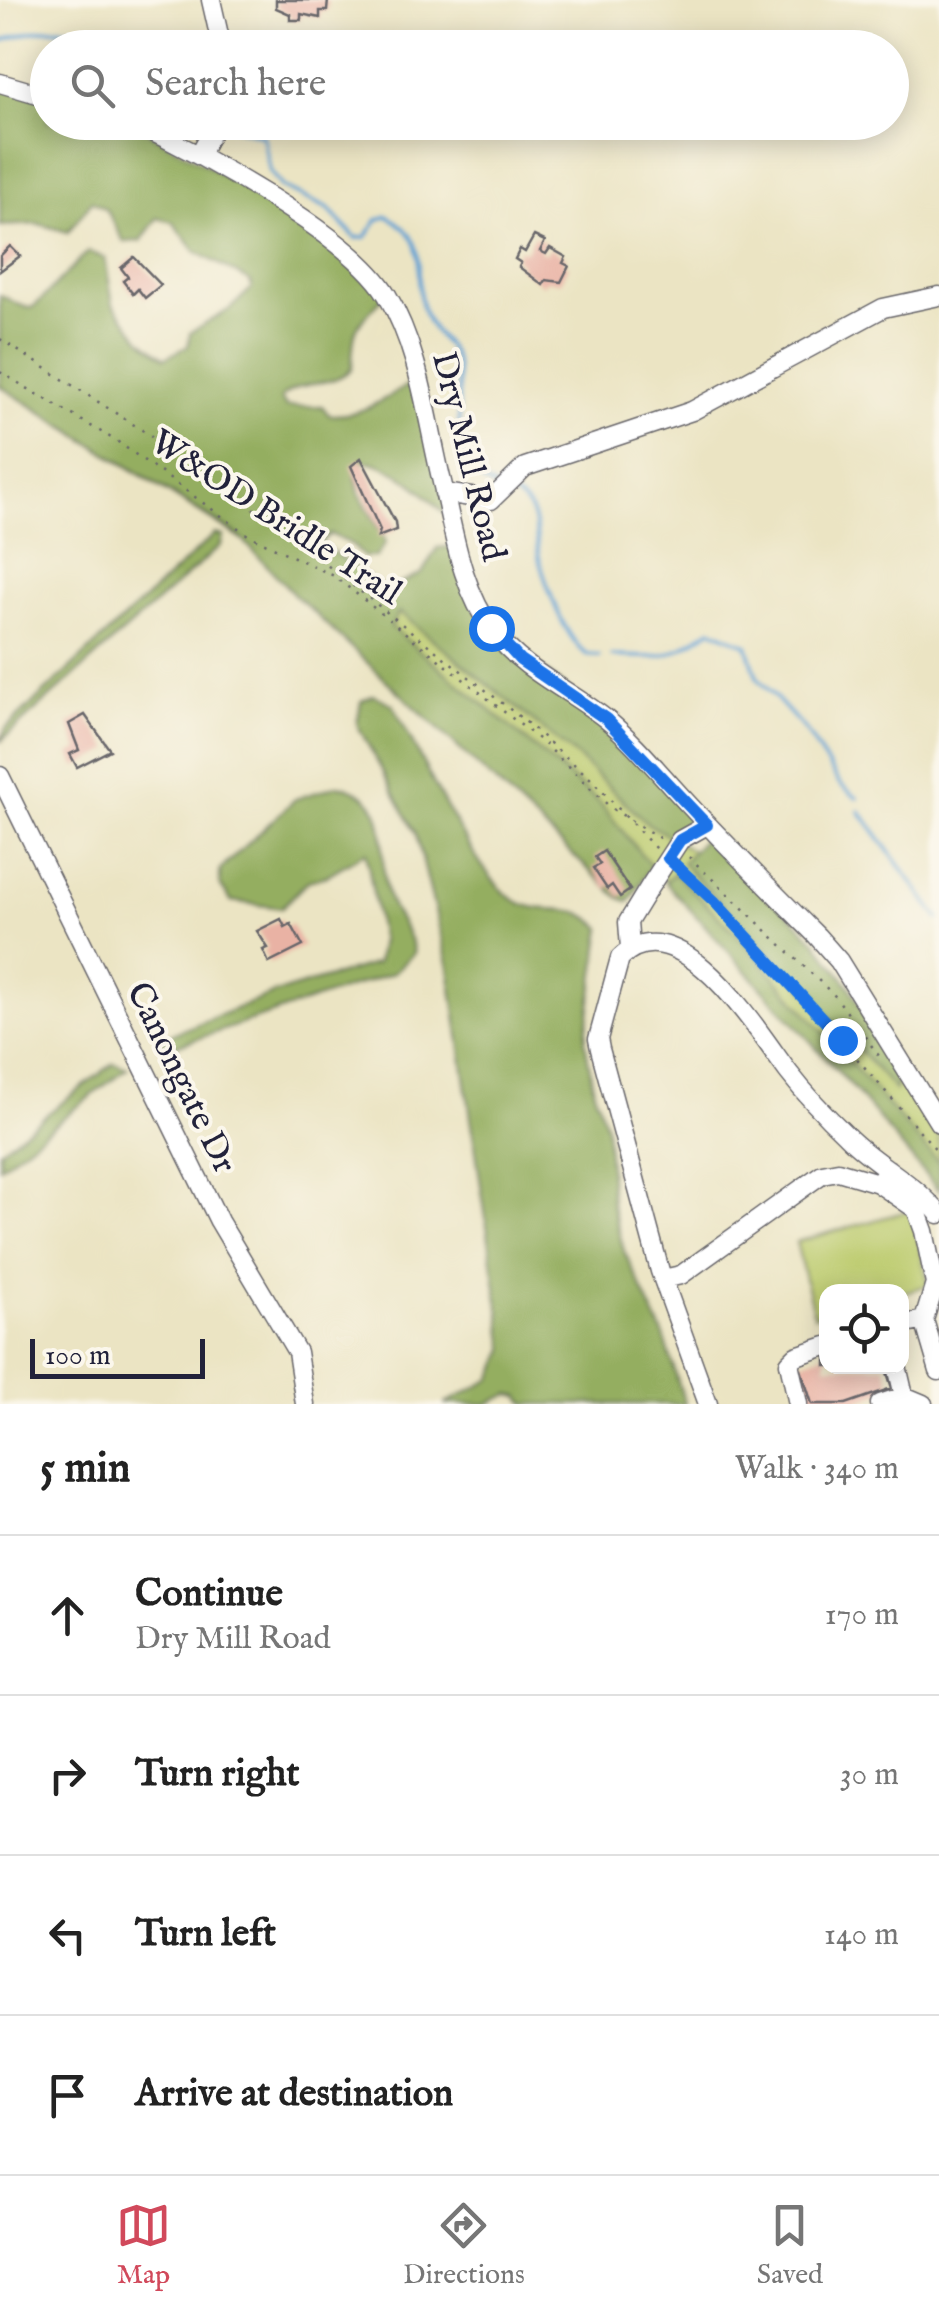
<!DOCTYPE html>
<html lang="en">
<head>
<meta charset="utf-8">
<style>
  :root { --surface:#fff; --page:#f2f2f2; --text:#222; --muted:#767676; --line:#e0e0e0; --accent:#d1495b }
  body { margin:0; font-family:"IM FELL English",serif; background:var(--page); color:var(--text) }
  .controls { position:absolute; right:30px; bottom:30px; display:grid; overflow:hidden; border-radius:20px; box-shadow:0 5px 25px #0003 }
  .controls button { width:90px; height:90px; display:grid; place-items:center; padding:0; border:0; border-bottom:2px solid var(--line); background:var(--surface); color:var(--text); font:50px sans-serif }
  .scale { position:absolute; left:30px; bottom:25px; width:175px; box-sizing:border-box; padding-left:10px; border:5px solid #22223b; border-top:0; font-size:28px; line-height:35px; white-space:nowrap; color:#22223b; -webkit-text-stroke:8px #fbf7ec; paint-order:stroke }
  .stop { position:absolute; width:30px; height:30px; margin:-22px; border:8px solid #1a73e8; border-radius:50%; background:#fff }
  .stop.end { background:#1a73e8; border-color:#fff; box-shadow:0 2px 10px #0008 }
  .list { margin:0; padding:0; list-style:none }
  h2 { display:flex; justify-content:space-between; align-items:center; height:130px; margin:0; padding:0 40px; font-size:42px }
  h2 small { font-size:32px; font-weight:400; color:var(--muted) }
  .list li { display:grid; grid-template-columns:65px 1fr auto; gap:30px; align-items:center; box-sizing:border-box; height:160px; padding:0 40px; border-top:2px solid var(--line) }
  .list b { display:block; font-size:38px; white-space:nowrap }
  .list p { margin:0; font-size:32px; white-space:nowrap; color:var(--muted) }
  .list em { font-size:32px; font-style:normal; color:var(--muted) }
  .icon { flex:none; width:55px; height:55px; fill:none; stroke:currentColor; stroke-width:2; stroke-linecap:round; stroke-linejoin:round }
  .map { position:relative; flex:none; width:939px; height:1404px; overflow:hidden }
  .search { position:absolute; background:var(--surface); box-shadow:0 5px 25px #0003; left:30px; right:30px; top:30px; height:110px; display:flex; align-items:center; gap:25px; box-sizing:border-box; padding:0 35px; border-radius:55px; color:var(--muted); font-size:38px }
  .sheet { height:770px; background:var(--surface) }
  nav { display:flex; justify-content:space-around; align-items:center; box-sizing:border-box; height:140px; border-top:2px solid var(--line); background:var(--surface); font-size:28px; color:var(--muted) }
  nav a { display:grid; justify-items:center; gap:5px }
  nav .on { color:var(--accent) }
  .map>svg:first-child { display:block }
  .green { fill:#bbca6c; stroke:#6e7654; stroke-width:2.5 }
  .forest { fill:#94ae60; stroke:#5b684e; stroke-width:2.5 }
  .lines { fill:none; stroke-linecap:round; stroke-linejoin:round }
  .stream { stroke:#5fa1d3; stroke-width:4 }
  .building { fill:#e9b2a4 }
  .minor-casing { stroke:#68666b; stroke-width:21 }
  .path { stroke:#68666b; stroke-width:2.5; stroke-dasharray:2.5 8; stroke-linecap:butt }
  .minor { stroke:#fff; stroke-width:18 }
  .route { stroke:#1a73e8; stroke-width:12 }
  .labels { text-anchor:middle; stroke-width:8; stroke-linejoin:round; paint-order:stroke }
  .street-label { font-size:35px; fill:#22223b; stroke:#fbf7ec }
</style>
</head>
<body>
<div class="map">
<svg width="939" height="1404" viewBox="0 0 939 1404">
  <rect width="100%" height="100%" fill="#fbf7ec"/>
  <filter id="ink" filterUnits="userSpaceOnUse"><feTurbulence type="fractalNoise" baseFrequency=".01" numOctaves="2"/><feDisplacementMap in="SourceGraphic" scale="20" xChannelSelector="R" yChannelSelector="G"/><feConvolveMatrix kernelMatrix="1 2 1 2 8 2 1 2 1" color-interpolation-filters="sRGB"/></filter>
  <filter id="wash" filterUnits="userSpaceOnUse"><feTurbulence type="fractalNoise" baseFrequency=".0048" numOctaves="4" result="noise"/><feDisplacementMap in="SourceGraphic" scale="40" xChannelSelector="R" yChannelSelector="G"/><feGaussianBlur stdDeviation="2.25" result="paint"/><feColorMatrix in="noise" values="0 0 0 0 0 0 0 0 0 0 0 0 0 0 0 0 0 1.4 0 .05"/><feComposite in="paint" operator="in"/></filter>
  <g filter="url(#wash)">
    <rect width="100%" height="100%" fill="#ebe4c3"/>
    <path class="green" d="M0,318l387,272 283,247 20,12 32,4 124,142 70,108 23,28v60l-85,-102 -223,-246 -280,-234 -351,-223z
      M911,1210l18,75 -27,8 -76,-1v21l-12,3 -18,-74z"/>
    <path class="forest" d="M0,83l47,14 1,25 84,1 187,107 67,64c-31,35 -33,28 -34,74 -22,22 -49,9 -71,30l5,9 36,-1 7,9c36,2 59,-20 90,-36l31,141c-21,-24 -56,-57 -88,-59l-8,8 5,24 27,49 -10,15h-12l-13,-13 -21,-10 -10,9 67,47 35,-17 15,-25 19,-2 35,82 115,91 93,97 -29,21 -23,-14 -70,-66 -178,-145 -8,15 207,174 53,65 -22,36 -11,-5 -322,-301 -58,-61 -238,-149v-91c9,4 21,12 30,13 8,0 45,-47 59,-56l16,6 8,46 29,36 23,18 23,-12 2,-13 40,-24 22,-21 -2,-7 -55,-30 -22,-29 -16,-4 -16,23 -17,1 -18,-33 -14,-8 -24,31 -29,-8 -39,2z
      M215,534l8,2 -2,9 -221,197 6,-14z
      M374,695l19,10c23,42 85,177 123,196 32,17 56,-3 86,27l-17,113 9,50 12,35 6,79 12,46 40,85 21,68h-159l-6,-8 -10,-2 -23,10h-43l48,-25 13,-30 -56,-381 -33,-134 -59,-110 4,-23z
      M338,785c63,14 36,66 50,111 6,21 23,35 26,57l-21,20 -220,74 -11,-4 5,-7 106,-42 104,-31 4,-23 -15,-88 -40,24 -18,5 -27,27 -50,-7 -11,-16v-15l75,-71z
      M708,834l106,105 36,48 48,91 -3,12 -102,-114 -111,-113z
      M674,873l60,58 205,232v28l-85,-102 -189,-207z
      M114,1063l13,5 -127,99v-17z"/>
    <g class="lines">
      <path class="stream" d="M0,42c46,-18 82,-20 126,6
        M233,126l30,10 7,35 12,16 45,21 29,30 10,-1 11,-17 10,-4c51,27 20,63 40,103 7,16 26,27 29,45 7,42 -9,106 41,124
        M508,493c37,13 24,44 33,73 10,31 22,68 46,89l12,1
        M612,656c54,2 54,4 99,-27l36,16 10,32 49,54 34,53 17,14
        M860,811l79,108"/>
    </g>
    <g id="blocks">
      <path class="building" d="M276,0h52l-1,11h-7v7l-19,-4v6h-11v-6l-14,-6z
        M534,236l11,5 -5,10 6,3 4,-6 16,9 -3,6 6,3 -8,16 -15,-2 -3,5 -24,-18 2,-4 -6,-4 5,-10 5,3z
        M10,246l10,10 -20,15v-15z
        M134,257l27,28 -16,13 -7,-9 -5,5 -10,-13 5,-4 -7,-9z
        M361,458l34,64 1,8 -18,7 2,-7 -29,-64z
        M85,715l25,35 -33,17 -7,-13 9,-4 -10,-26z
        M604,851l26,39 -10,7 -8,-12 -5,4 -14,-21 7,-4 -5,-7z
        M281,919l4,8 6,-3 12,22 -34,17 -6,-13 5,-2 -11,-17z
        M826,1353v13h59l7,22 -46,16h-34l-13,-41z"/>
    </g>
  </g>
  <g filter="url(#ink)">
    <use href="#blocks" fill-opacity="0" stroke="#68666b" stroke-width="2.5"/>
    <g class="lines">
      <g class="minor-casing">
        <path id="minor" d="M211,0l11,48
          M0,83l48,14
          M132,122c67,31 218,112 255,173 33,55 40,126 55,187 12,51 19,106 51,149 30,40 75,58 113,88 32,26 56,58 84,87 41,44 84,87 127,130l22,25 100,162
          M200,153l17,-31
          M444,493l47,7 34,-33 167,-56 191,-103 56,-12
          M0,776l219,445 78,131 8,52
          M630,948l-2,-26 22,-36 30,-46 27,-15
          M878,1183l38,26 8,22 11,53 -11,36 15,51
          M663,1279l18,-4 141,-101 16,-3 40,12 10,-14
          M902,1325l22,-5
          M897,1366l7,30
          M708,1404l-48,-133 -60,-222 -2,-10 22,-81c59,-58 140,77 169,115 17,22 37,43 57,62 29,30 67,46 93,79
          M798,1404l-9,-41 7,-7 30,-10
          M880,1404l24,-8 19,8"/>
      </g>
      <path class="path" d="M0,339l178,114 107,79 241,190 65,57 65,70
        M0,372l118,70 130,93 86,41 213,170 64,62 50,31
        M689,857l147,140 43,59
        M678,867l129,134 132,152"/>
      <use href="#minor" class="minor"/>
    </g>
  </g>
  <g class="lines" filter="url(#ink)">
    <path class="route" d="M491,628l29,32 86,59 101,106 -27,15 -12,18 47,44 127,138"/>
  </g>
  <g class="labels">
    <g class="street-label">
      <text transform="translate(470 456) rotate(76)" y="12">Dry Mill Road</text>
      <text transform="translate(277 516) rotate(33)" y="12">W&amp;OD Bridle Trail</text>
      <text transform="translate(183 1077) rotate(64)" y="12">Canongate Dr</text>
    </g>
  </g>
</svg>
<div class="controls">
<button><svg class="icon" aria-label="locate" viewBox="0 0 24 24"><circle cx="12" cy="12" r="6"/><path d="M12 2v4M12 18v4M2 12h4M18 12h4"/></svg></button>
</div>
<div class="scale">100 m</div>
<div class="stop" style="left:491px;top:628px"></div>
<div class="stop end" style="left:842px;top:1040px"></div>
<div class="search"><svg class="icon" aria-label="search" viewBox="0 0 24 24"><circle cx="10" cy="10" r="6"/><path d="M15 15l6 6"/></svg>Search here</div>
</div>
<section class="sheet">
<h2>5 min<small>Walk · 340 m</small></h2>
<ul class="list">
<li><svg class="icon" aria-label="ahead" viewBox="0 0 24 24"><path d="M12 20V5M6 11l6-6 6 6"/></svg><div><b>Continue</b><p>Dry Mill Road</p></div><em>170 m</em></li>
<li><svg class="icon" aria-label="right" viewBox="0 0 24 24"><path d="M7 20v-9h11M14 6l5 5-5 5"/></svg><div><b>Turn right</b></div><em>30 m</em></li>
<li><svg class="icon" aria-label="left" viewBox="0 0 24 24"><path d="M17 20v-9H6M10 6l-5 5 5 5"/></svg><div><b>Turn left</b></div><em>140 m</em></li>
<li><svg class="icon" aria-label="arrive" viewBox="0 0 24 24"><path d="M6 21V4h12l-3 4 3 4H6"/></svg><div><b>Arrive at destination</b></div></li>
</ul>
</section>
<nav>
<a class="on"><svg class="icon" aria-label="map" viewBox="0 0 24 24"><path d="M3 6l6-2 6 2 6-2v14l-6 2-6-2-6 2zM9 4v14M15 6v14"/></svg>Map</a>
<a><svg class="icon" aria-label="directions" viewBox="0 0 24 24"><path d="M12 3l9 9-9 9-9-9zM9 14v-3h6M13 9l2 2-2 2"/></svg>Directions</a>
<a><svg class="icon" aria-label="saved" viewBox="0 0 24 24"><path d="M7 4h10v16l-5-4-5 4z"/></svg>Saved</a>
</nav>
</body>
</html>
